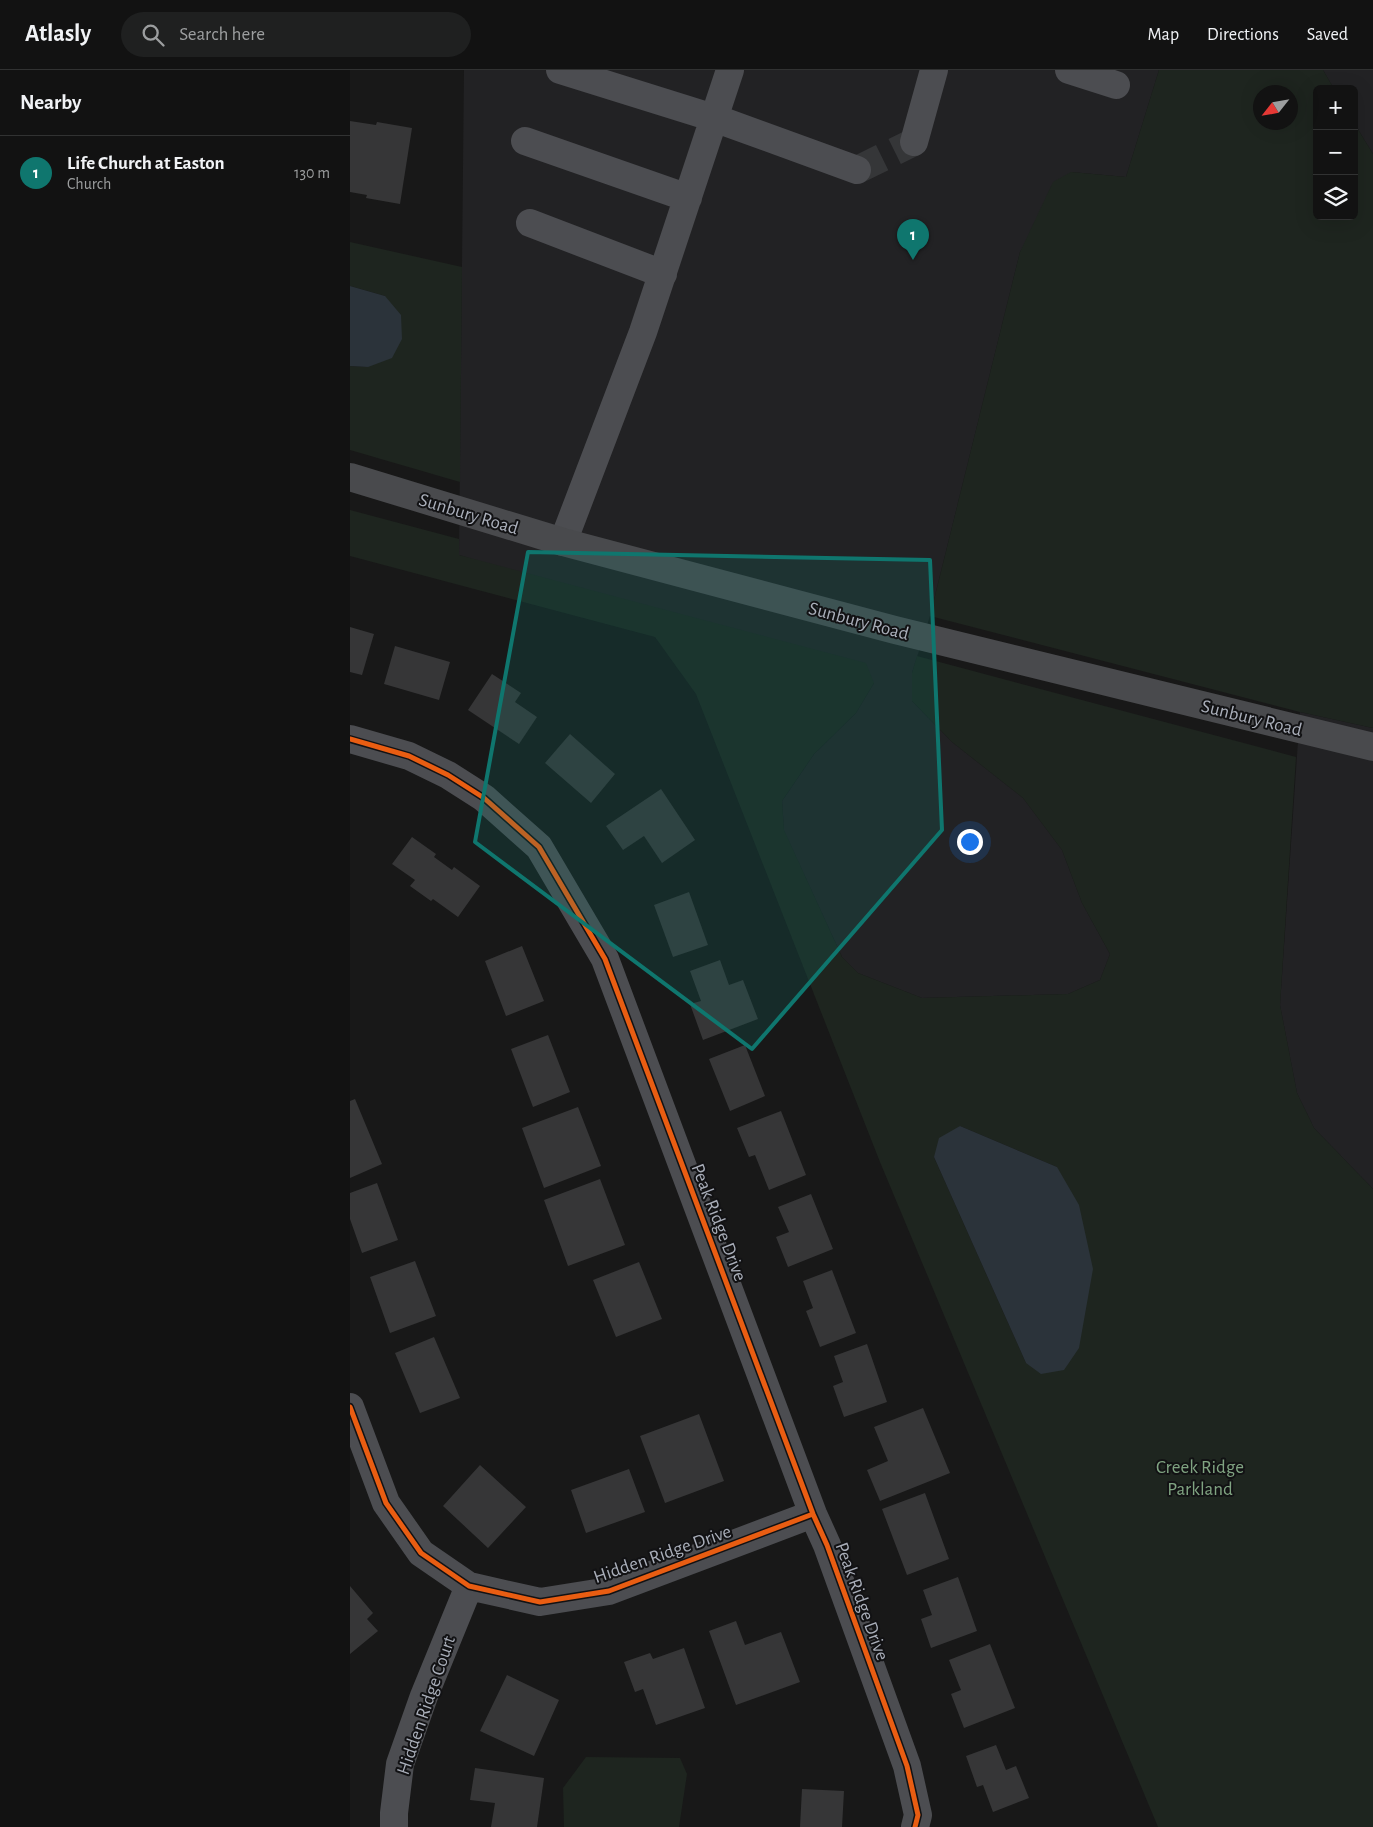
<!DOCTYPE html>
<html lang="en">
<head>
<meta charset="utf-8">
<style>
  :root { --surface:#121212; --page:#1f2020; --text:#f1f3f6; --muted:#9c9e9f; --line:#313232; --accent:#0f766e }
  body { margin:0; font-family:"Alegreya Sans",sans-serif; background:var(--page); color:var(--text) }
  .controls { position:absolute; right:15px; top:15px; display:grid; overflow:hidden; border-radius:8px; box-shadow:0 5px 20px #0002 }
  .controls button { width:45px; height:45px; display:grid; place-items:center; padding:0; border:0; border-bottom:1px solid var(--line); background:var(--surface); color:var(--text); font:25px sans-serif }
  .compass { position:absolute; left:903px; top:15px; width:45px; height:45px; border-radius:50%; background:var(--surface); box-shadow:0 5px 20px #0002; rotate:239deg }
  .you { position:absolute; left:619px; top:771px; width:18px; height:18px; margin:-12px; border:4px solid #fff; border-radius:50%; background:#1a73e8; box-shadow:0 0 0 8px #1a73e833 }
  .badge { display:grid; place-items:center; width:32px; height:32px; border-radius:50%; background:var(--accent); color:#fff; font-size:16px; font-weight:700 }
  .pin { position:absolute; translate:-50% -41px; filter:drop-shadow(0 1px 2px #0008) }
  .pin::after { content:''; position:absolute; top:26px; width:18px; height:15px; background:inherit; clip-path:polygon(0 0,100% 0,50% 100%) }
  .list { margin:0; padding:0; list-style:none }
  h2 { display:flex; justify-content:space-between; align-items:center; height:65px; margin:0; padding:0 20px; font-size:21px }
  h2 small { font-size:16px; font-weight:400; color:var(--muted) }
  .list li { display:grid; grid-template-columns:32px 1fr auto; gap:15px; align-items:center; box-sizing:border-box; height:75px; padding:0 20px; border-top:1px solid var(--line) }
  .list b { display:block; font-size:19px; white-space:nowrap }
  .list p { margin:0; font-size:16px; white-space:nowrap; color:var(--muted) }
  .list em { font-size:16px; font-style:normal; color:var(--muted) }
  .icon { flex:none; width:28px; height:28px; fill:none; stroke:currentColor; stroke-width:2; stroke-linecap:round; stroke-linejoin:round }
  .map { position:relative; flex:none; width:1023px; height:1757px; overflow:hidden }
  header { display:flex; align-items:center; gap:30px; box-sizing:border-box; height:70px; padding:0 25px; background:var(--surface); border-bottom:1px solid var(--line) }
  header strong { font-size:24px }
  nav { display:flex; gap:28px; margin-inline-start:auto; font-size:18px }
  .search { width:350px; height:45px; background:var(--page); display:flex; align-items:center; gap:12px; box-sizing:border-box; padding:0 18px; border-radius:28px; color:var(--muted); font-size:19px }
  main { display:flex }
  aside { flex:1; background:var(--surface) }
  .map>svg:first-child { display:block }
  .built { fill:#222224 }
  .green { fill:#1e251f; fill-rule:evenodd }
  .water { fill:#2b333a }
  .building { fill:#363637 }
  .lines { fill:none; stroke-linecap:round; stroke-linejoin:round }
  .minor-tunnel { stroke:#353638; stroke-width:28; stroke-dasharray:28 14; stroke-linecap:butt }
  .minor { stroke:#4c4d51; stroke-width:28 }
  .major { stroke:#494a4d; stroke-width:28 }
  .cycleway-casing { stroke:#121214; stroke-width:8 }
  .cycleway { stroke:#e95d12; stroke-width:5 }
  .marked { fill:#0f766e; fill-opacity:0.2; stroke:#0f766e; stroke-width:4; stroke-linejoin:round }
  .labels { text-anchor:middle; stroke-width:4; stroke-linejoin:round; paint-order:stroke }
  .street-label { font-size:19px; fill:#a9aeb9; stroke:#121214 }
  .park-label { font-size:19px; fill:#80a482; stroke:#121214 }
</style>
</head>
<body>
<header>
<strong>Atlasly</strong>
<div class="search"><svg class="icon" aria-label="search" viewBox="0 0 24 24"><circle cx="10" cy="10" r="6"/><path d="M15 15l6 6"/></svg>Search here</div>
<nav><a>Map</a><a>Directions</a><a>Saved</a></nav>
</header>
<main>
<aside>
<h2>Nearby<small></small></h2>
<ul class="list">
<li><span class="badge">1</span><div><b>Life Church at Easton</b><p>Church</p></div><em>130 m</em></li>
</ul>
</aside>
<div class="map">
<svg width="1023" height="1757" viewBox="0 0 1023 1757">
  <rect width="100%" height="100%" fill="#181818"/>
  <path class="built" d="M114,0h695l-33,107 -55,-5 -51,80 -90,364 -18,57v28l40,41 71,56 39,52 20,53 28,51 -10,26 -32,14 -146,4 -64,-25 -16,-16 -58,-126 -2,-30 32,-47 42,-41 18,-30 -415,-128z
    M973,0h50v84l-19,-31v-34h-20z
    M950,642l73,16v461l-59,-61 -17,-35 -17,-88z"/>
  <path class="green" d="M809,0h164l11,19h-17v127h37v-93l19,31v574l-73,-16 -370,-96 90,-364 33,-70 18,-10 55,5zM911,22h30v30h-30z
    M0,172l112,25 -2,215 -110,-32v-84l18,1 17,-71 -35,-10z
    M0,440l109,29v16l407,108 8,20 -18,30 -42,41 -32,47 2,29 58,127 16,16 64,25 146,-4 32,-14 10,-26 -28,-51 -20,-53 -39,-52 -71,-56 -40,-41v-28l5,-17 379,101 -16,248 17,88 17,35 59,61v638h-215l-278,-665 -184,-468 -41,-57 -305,-81zM610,1056l97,41 -31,196 -92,-206z
    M236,1687l94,1 7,16 -8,53h-115l-1,-39z"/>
  <path class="water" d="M0,216l35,10 16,19 1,24 -10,19 -24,9 -18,-1z
    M610,1056l97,41 22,38 14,64 -14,79 -15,22 -23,4 -15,-11 -92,-206 5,-19z"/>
  <path class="building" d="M0,51l26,4 1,-3 35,6 -12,76 -34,-6 1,-3 -17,-3z
    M0,557l24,7 -12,41 -12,-3z
    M45,576l55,16 -11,38 -55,-16z
    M142,604l29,19 -6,9 22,15 -18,27 -51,-34z
    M220,664l45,40 -24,29 -46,-40z
    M311,719l34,51 -33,23 -18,-27 -21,14 -17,-24z
    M62,767l24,17 -2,3 18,13 2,-3 26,19 -22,31 -25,-18 -2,2 -21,-15 5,-6 -23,-16z
    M339,822l19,53 -35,12 -19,-52z
    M172,876l22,55 -38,15 -21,-55z
    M370,890l9,25 14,-5 15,39 -55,21 -13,-36 11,-3 -11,-30z
    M198,965l22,57 -37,15 -22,-58z
    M395,975l20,51 -35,15 -21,-52z
    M5,1029l27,65 -32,14v-77z
    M228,1037l23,59 -57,22 -22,-60z
    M431,1041l25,64 -37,15 -14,-35 -6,2 -12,-29z
    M250,1109l25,66 -57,21 -24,-66z
    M27,1113l21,57 -36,13 -12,-34v-26z
    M461,1124l22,55 -45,18 -12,-30 13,-5 -11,-25z
    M65,1191l21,55 -46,17 -20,-56z
    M289,1192l23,57 -46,18 -23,-57z
    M482,1200l24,63 -36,14 -14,-36 7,-3 -10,-27z
    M84,1267l26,61 -40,15 -25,-60z
    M517,1274l20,58 -43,15 -11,-31 10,-4 -9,-26z
    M573,1338l27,65 -70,28 -13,-31 21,-9 -14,-34z
    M349,1344l25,67 -59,22 -25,-67z
    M130,1395l46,42 -38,41 -45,-42z
    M279,1399l16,43 -59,21 -15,-43z
    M575,1423l24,66 -42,16 -25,-66z
    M608,1507l19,54 -46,17 -10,-29 11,-4 -9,-25z
    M0,1516l23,27 -6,6 11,12 -28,23z
    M386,1551l9,24 36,-13 19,50 -64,23 -27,-74z
    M640,1574l25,64 -51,20 -13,-34 10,-4 -12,-30z
    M334,1578l21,60 -49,17 -13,-36 -8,3 -11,-30 26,-9 3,6z
    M157,1605l52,25 -25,56 -54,-25z
    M646,1675l10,25 10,-4 13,32 -36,14 -10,-27 -6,2 -11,-31z
    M125,1698l69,10 -7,49h-46l4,-24 -25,-3z
    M452,1719l42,2 -2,36h-42z"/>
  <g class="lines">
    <path class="minor-tunnel" d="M507,100l57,-28"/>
    <path class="minor" d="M210,0l154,48 143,52
      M719,0l47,15
      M175,71l163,57
      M564,72l20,-72
      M180,153l133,51
      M213,472l80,-210 87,-262
      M0,669l59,17 39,19 36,23 55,49 66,112 208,555 14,31 80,221 11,49 -3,12
      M0,1337l36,96 35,50 48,33 71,16 69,-11 204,-77
      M44,1757v-14l6,-49 24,-68 45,-110"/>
    <path class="major" d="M0,407l213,65 332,88 478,117"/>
    <g class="cycleway-casing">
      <path id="cycleway" d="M0,669l59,17 39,19 36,23 55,49 66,112 208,555 14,31 80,221 11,49 -3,12
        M0,1337l36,96 35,50 48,33 71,16 69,-11 204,-77"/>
    </g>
    <use href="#cycleway" class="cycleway"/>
  </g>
  <path class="marked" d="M178,482l402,8 12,270 -190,219 -277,-207z"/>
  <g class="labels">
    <g class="street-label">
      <text transform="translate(119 443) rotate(17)" y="7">Sunbury Road</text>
      <text transform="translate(509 550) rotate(15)" y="7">Sunbury Road</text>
      <text transform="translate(902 647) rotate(14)" y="7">Sunbury Road</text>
      <text transform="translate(370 1152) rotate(69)" y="7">Peak Ridge Drive</text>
      <text transform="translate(312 1483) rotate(-19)" y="7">Hidden Ridge Drive</text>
      <text transform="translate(513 1531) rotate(70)" y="7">Peak Ridge Drive</text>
      <text transform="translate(75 1635) rotate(-71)" y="7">Hidden Ridge Court</text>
    </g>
    <g class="park-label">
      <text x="850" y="1403">Creek Ridge<tspan x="850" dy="22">Parkland</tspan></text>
    </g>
  </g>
</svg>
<div class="controls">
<button>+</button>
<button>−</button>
<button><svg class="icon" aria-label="layers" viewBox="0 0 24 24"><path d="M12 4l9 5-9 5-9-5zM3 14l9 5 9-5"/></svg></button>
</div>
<svg class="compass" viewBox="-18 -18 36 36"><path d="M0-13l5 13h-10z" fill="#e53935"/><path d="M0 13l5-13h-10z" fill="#9c9e9f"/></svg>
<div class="you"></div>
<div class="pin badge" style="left:563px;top:190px">1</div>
</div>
</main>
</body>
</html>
